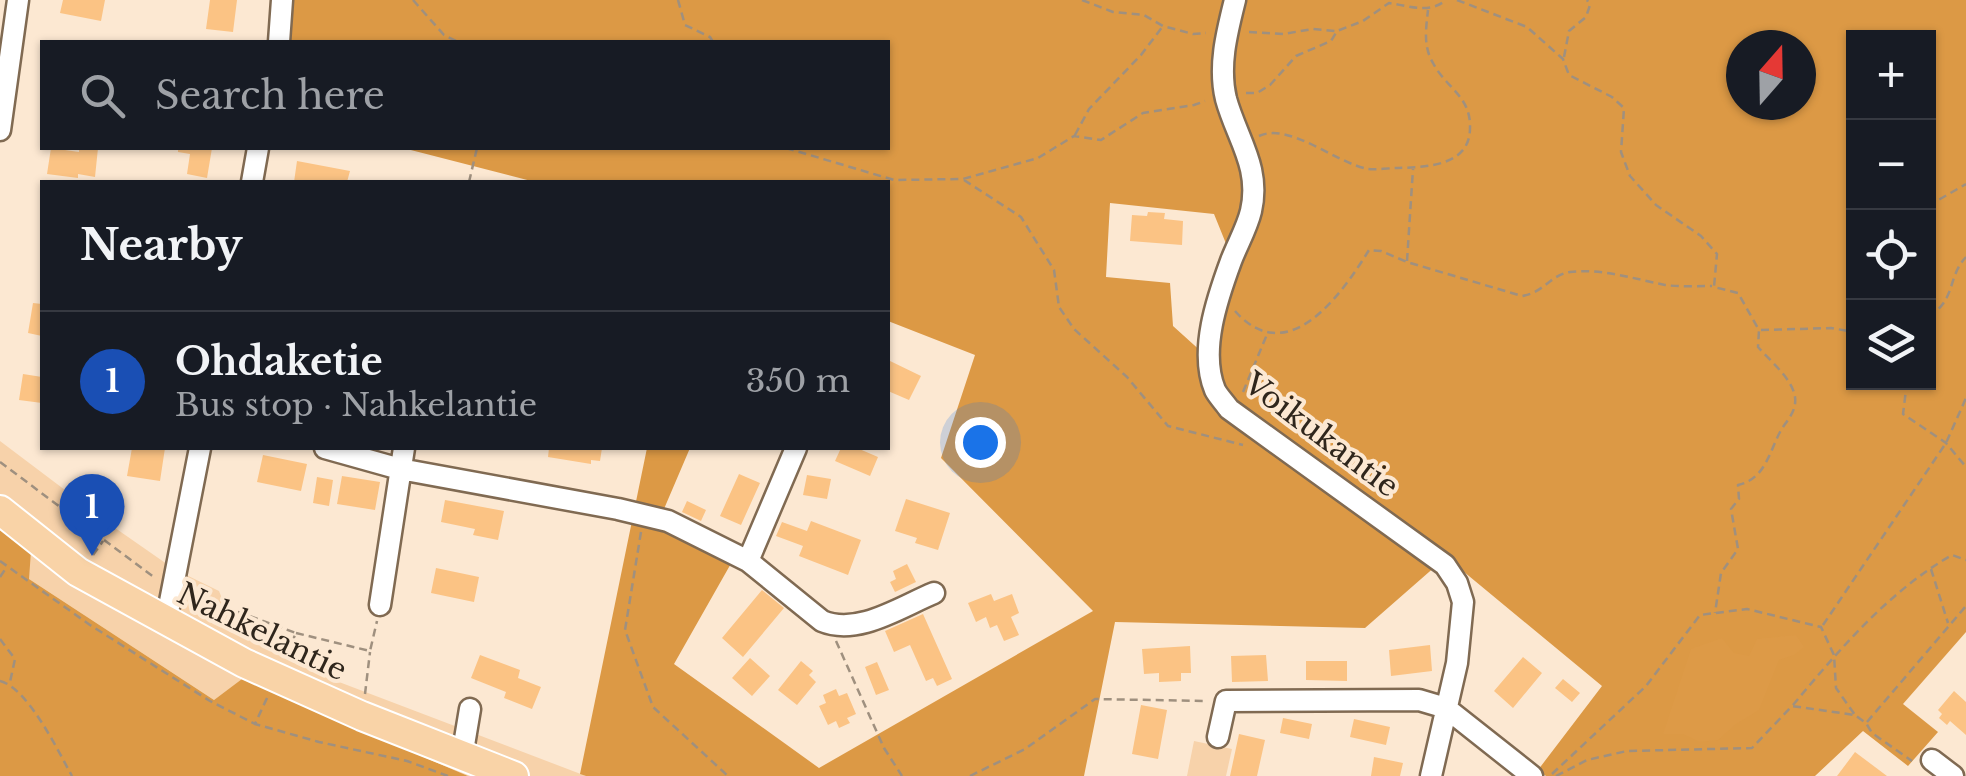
<!DOCTYPE html>
<html lang="en">
<head>
<meta charset="utf-8">
<style>
  :root { --surface:#171b24; --page:#20242c; --text:#f1f3f6; --muted:#9ea1a6; --line:#363941; --accent:#a16b25 }
  body { margin:0; font-family:"Libre Baskerville",serif; background:var(--page); color:var(--text) }
  .controls { position:absolute; right:30px; top:30px; display:grid; overflow:hidden; border-radius:0px; box-shadow:0 2px 8px #0004 }
  .controls button { width:90px; height:90px; display:grid; place-items:center; padding:0; border:0; border-bottom:2px solid var(--line); background:var(--surface); color:var(--text); font:50px sans-serif }
  .compass { position:absolute; left:1726px; top:30px; width:90px; height:90px; border-radius:50%; background:var(--surface); box-shadow:0 2px 8px #0004; rotate:20deg }
  .you { position:absolute; left:980px; top:442px; width:35px; height:35px; margin:-25px; border:8px solid #fff; border-radius:50%; background:#1a73e8; box-shadow:0 0 0 15px #1a73e833 }
  .badge { display:grid; place-items:center; width:65px; height:65px; border-radius:50%; background:var(--accent); color:#fff; font-size:32px; font-weight:700 }
  .pin { position:absolute; translate:-50% -82px; filter:drop-shadow(0 2px 5px #0008) }
  .pin::after { content:''; position:absolute; top:52px; width:35px; height:30px; background:inherit; clip-path:polygon(0 0,100% 0,50% 100%) }
  .list { margin:0; padding:0; list-style:none }
  h2 { display:flex; justify-content:space-between; align-items:center; height:130px; margin:0; padding:0 40px; font-size:42px }
  h2 small { font-size:32px; font-weight:400; color:var(--muted) }
  .list li { display:grid; grid-template-columns:65px 1fr auto; gap:30px; align-items:center; box-sizing:border-box; height:140px; padding:0 40px; border-top:2px solid var(--line) }
  .list b { display:block; font-size:38px; white-space:nowrap }
  .list p { margin:0; font-size:32px; white-space:nowrap; color:var(--muted) }
  .list em { font-size:32px; font-style:normal; color:var(--muted) }
  .icon { flex:none; width:55px; height:55px; fill:none; stroke:currentColor; stroke-width:2; stroke-linecap:round; stroke-linejoin:round }
  .map { position:relative; flex:none; width:1966px; height:776px; overflow:hidden }
  .search { position:absolute; background:var(--surface); box-shadow:0 2px 8px #0004; left:40px; top:40px; width:850px; height:110px; display:flex; align-items:center; gap:25px; box-sizing:border-box; padding:0 35px; border-radius:0px; color:var(--muted); font-size:38px }
  .panel { position:absolute; background:var(--surface); box-shadow:0 2px 8px #0004; left:40px; top:180px; width:850px; height:270px; border-radius:0px }
  .map>svg:first-child { display:block }
  .green { fill:#f7d2aa }
  .forest { fill:#dc9945; fill-rule:evenodd }
  .water { fill:#dd9a47 }
  .building { fill:#fbc384 }
  .lines { fill:none; stroke-linecap:round; stroke-linejoin:round }
  .minor-casing { stroke:#806a52; stroke-width:25 }
  .major-casing { stroke:#fff; stroke-width:32 }
  .path { stroke:#9f907f; stroke-width:2.5; stroke-dasharray:8 5; stroke-linecap:butt }
  .minor { stroke:#fff; stroke-width:20 }
  .major { stroke:#f9d3a7; stroke-width:28 }
  .labels { text-anchor:middle; stroke-width:8; stroke-linejoin:round; paint-order:stroke }
  .street-label { font-size:30px; fill:#2f261c; stroke:#fce8d2 }
</style>
</head>
<body>
<div class="map">
<svg width="1966" height="776" viewBox="0 0 1966 776">
  <rect width="100%" height="100%" fill="#fce8d2"/>
  <path class="green" d="M0,441l118,89 56,39 45,22 10,25 89,58 268,102h-118l-225,-97 -29,21 -185,-121 -29,-53z
    M1194,741l38,8 -6,27h-39z"/>
  <path class="forest" d="M282,0h947l-9,37 21,114 7,59 -19,41 -15,-37 -104,-11 -4,74 64,6 3,43 31,28 5,37 228,174 -72,63 -250,-6 -31,154h-498l-6,-2 67,-326h43l-32,75 75,37 -59,104 145,104 274,-157 -152,-153 34,-103 -87,-34v-139h-353l-132,-34h485v-106h-609z
    M1242,0h724v632l-63,72 35,28 -30,34 -45,-35 -48,45h-269l-8,-6 64,-84 -156,-129 -212,-150 -14,-19 -6,-28 4,-35 38,-112 -29,-139zM1854,38h74v344h-74zM1741,45h60v60h-60z
    M0,526l31,25 -2,28 185,121 28,-21 226,97h-468z"/>
  <path class="water" d="M1796,635l8,12 -10,8 -15,5 -20,50 -23,14 -18,16 -18,2 -17,-8h-20l28,-85 31,-11 12,15 15,3 8,-17z"/>
  <path class="building" d="M63,0h42l-4,21 -41,-8z
    M210,0h27l-4,32 -27,-3z
    M51,148l28,4v-4h19l-3,29 -17,-3v4l-31,-4z
    M178,148h34l-5,30 -20,-4 3,-20 -12,-2z
    M297,161l53,10 -3,11h-53z
    M1148,212l17,1 -1,6 19,2 -1,24 -52,-4 2,-26 15,1z
    M33,303l9,1v32l-14,-3z
    M888,360l33,16 -12,24 -21,-9z
    M23,374l19,3v26l-23,-3z
    M132,448h33l-5,33 -33,-5z
    M549,448h53l-2,13 -9,-1v4l-43,-7z
    M841,448h16l21,9 -8,19 -35,-15z
    M263,455l44,9 -6,27 -44,-9z
    M739,474l21,9 -19,42 -21,-9z
    M807,475l24,4 -4,20 -24,-4z
    M342,476l38,6 -5,28 -38,-6z
    M317,477l16,3 -4,26 -16,-3z
    M906,499l44,14 -12,37 -23,-7 2,-5 -22,-7z
    M445,500l59,11 -6,29 -25,-5 2,-6 -34,-7z
    M687,501l19,9 -5,11 -19,-9z
    M811,521l50,19 -13,35 -49,-19 4,-10 -27,-10 6,-14 25,9z
    M907,564l9,18 -21,10 -5,-10 6,-3 -3,-8z
    M436,568l43,9 -5,25 -43,-9z
    M762,590l22,18 -41,49 -21,-19z
    M991,594l3,7 18,-7 7,19 -8,4 8,18 -15,6 -7,-16 -7,3 -4,-11 -10,5 -8,-19z
    M923,614l29,65 -15,7 -4,-8 -7,3 -16,-36 -16,7 -9,-21z
    M1430,645l2,26 -41,5 -2,-26z
    M1190,646l1,27h-10v8l-22,1v-9l-15,1 -2,-25z
    M480,655l40,15 -2,8 23,9 -9,22 -28,-11 2,-6 -35,-14z
    M1266,655l2,26 -36,1 -1,-26z
    M1523,657l19,16 -29,35 -19,-17z
    M750,658l20,18 -18,20 -20,-18z
    M801,661l12,10 -4,4 7,7 -19,23 -19,-15z
    M1306,661h41v20l-41,-1z
    M877,662l12,28 -13,5 -11,-28z
    M1563,679l17,14 -8,9 -17,-14z
    M836,689l3,7 8,-3 9,21 -9,4 3,5 -11,5 -3,-7 -8,4 -9,-19 7,-3 -3,-8z
    M1954,691l12,11v33l-16,-14 -3,4 -8,-7 3,-4 -4,-4z
    M1141,705l26,5 -9,49 -26,-5z
    M1283,718l29,6 -3,15 -29,-6z
    M1354,719l36,8 -4,18 -36,-8z
    M1239,734l26,6 -8,36h-27z
    M1855,752l32,24h-50z
    M1374,757l29,6 -3,13h-29z"/>
  <g class="lines">
    <g class="minor-casing">
      <path id="minor" d="M1235,0c-8,32 -17,66 -9,99 11,40 35,68 25,112 -4,17 -14,34 -20,50 -14,38 -32,90 -16,129 3,6 10,13 14,19l216,156 12,18 6,19 -6,61 -26,113
        M279,42l3,-42
        M0,130l18,-130
        M252,182l6,-34
        M325,448l75,21 218,40 50,12 80,40 74,60c36,15 78,-14 112,-28
        M748,561l48,-113
        M380,605l24,-157
        M166,622l34,-174
        M1218,737l8,-36 193,-1 27,8 86,68
        M462,757l8,-48
        M1932,760l21,16"/>
    </g>
    <g class="major-casing">
      <path id="major" d="M0,510l78,62 166,91 118,53 152,60"/>
    </g>
    <path class="path" d="M413,0l31,35 14,7
      M678,0l7,25 25,12 3,5
      M1082,0l31,12 31,3 19,11 30,8 13,-1
      M1457,0l70,27 36,32 6,16 43,22 12,11 -3,44 9,24 26,29 45,31 16,18 -3,33 24,6 21,37 -1,17c12,14 34,31 37,50 2,15 -9,24 -15,35 -11,21 -15,47 -42,53l1,14 -8,10 7,40 -17,24 -6,40
      M1249,32l34,2 30,-5 22,2
      M1564,57l5,-26 17,-14 4,-12 -3,-5
      M1246,93h11l13,-8 26,-29 35,-15 6,-10 26,-10 26,-18c20,3 41,11 57,-3
      M1075,135l14,-26 52,-54 22,-29
      M1259,136c30,-14 77,27 109,33 9,1 21,-1 30,-1 29,-1 72,-2 72,-40 1,-32 -24,-40 -37,-65 -10,-17 -7,-34 -5,-53
      M786,148l108,32 69,-1 75,-21 36,-22 27,4 42,-27 51,-8 11,-4
      M964,180l57,37 33,53 5,37 15,22 53,48 41,49 75,19
      M469,182l8,-34
      M1928,206l38,-22
      M1407,261l6,-92
      M1235,311c53,60 107,-17 134,-61l12,1 26,11 115,34c23,-4 28,-21 48,-24 30,-4 65,7 95,13 15,2 32,1 47,1
      M1928,316c28,-14 19,-39 38,-59
      M1761,330l70,-2 23,4
      M1907,382l-4,32 43,29 20,24
      M1243,392l25,-60
      M0,462l155,116
      M641,532l-16,98 28,77 75,69
      M93,555l10,-14
      M0,561l90,64 120,76 45,23
      M1931,569l17,54
      M0,577l6,-9
      M189,594l107,39 -10,22
      M1823,625l123,-182 20,-45
      M296,633l74,18 7,-30
      M0,639l15,20 -5,23
      M836,641l48,107 18,28
      M0,681c28,7 58,70 72,95
      M365,694l5,-42
      M267,698l-12,26 64,18 88,19 41,15
      M1793,705c46,-55 96,-114 159,-150l14,5
      M1867,722l99,-116
      M1552,774l94,-88 54,-71 47,-6 74,18 13,28 2,33 19,27
      M970,776l55,-27 70,-50 111,2
      M1556,776l31,-16 40,-9 125,-3 40,-42 63,9 11,8 6,10 40,28"/>
    <use href="#minor" class="minor"/>
    <use href="#major" class="major"/>
  </g>
  <g class="labels">
    <g class="street-label">
      <text transform="translate(1321 435) rotate(37)" y="10">Voikukantie</text>
      <text transform="translate(262 632) rotate(26)" y="10">Nahkelantie</text>
    </g>
  </g>
</svg>
<div class="controls">
<button>+</button>
<button>−</button>
<button><svg class="icon" aria-label="locate" viewBox="0 0 24 24"><circle cx="12" cy="12" r="6"/><path d="M12 2v4M12 18v4M2 12h4M18 12h4"/></svg></button>
<button><svg class="icon" aria-label="layers" viewBox="0 0 24 24"><path d="M12 4l9 5-9 5-9-5zM3 14l9 5 9-5"/></svg></button>
</div>
<svg class="compass" viewBox="-18 -18 36 36"><path d="M0-13l5 13h-10z" fill="#e53935"/><path d="M0 13l5-13h-10z" fill="#9ea1a6"/></svg>
<div class="you"></div>
<div class="pin badge" style="left:92px;top:556px;background:#1a4fb4">1</div>
<div class="search"><svg class="icon" aria-label="search" viewBox="0 0 24 24"><circle cx="10" cy="10" r="6"/><path d="M15 15l6 6"/></svg>Search here</div>
<section class="panel">
<h2>Nearby<small></small></h2>
<ul class="list">
<li><span class="badge" style="background:#1a4fb4">1</span><div><b>Ohdaketie</b><p>Bus stop · Nahkelantie</p></div><em>350 m</em></li>
</ul>
</section>
</div>
</body>
</html>
